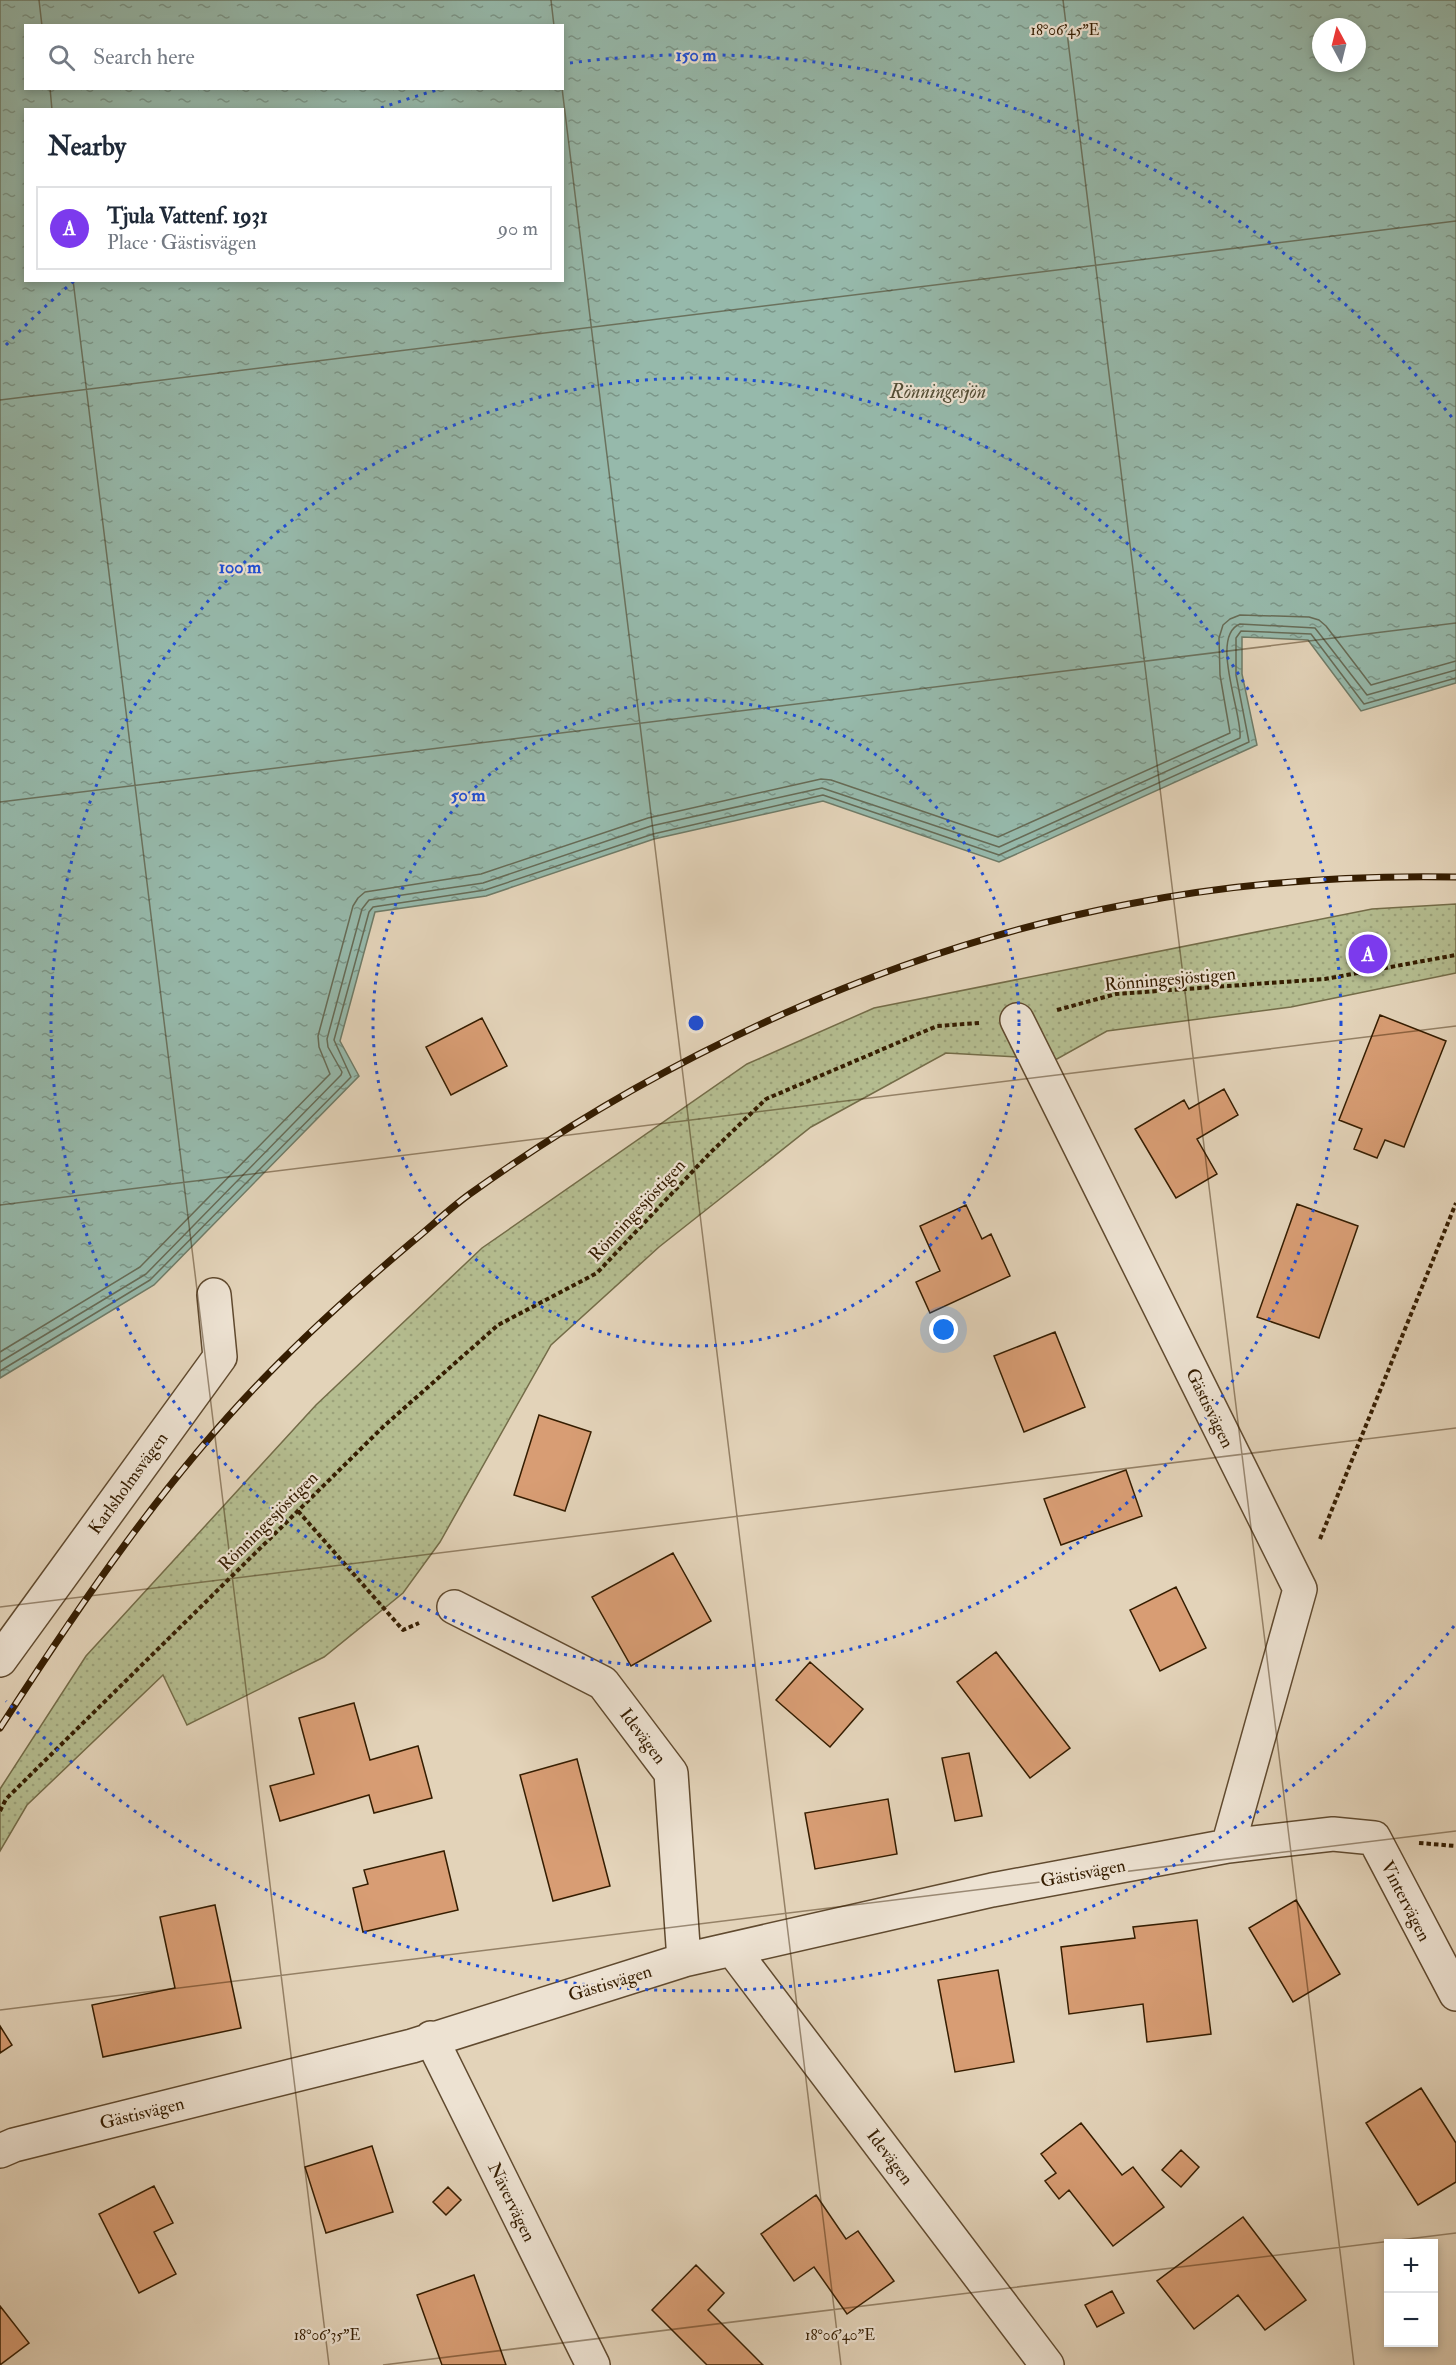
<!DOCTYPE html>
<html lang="en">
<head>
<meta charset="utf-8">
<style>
  :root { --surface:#fff; --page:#f6f6f7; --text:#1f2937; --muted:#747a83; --line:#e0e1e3; --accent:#7c3aed }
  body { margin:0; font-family:"IM FELL Double Pica",serif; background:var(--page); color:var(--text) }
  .controls { position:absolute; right:18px; bottom:18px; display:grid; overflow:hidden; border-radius:0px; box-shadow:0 3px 9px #0003 }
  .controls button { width:54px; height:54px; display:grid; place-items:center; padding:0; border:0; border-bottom:2px solid var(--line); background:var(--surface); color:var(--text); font:30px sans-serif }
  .compass { position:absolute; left:1312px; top:18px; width:54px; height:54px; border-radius:50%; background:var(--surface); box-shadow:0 3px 9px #0003; rotate:353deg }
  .you { position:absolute; left:944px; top:1330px; width:21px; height:21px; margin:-15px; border:4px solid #fff; border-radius:50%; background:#1a73e8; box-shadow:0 0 0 9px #1a73e833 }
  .badge { display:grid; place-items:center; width:39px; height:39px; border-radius:50%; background:var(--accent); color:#fff; font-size:20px; font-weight:700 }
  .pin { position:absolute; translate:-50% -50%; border:3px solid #fff; box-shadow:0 2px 6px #0006 }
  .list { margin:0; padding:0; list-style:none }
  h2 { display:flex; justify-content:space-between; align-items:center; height:78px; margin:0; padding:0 24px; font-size:26px }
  h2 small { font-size:20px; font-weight:400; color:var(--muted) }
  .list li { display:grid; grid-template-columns:39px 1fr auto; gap:18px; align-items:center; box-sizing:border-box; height:84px; margin:0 12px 12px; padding:0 12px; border:2px solid var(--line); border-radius:0px }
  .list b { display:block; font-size:22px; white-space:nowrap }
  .list p { margin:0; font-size:20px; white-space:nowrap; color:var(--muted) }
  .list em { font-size:20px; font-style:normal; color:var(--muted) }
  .icon { flex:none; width:33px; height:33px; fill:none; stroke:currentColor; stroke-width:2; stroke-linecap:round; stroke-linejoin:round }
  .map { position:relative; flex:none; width:1456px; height:2365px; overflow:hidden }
  .search { position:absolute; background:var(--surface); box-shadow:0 3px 9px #0003; left:24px; top:24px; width:540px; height:66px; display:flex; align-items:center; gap:15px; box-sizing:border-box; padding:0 21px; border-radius:0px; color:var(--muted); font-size:22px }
  .panel { position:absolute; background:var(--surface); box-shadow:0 3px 9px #0003; left:24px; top:108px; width:540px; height:174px; border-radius:0px }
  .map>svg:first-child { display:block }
  .park { fill:url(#park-dots); stroke:#746c48; stroke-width:1.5 }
  .water { fill:url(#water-ripples); stroke:#6f7b67; stroke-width:1.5; fill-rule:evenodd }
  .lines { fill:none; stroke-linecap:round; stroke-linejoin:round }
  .shore { stroke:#666b56; stroke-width:1.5 }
  .building { fill:#d89d74; stroke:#351d01; stroke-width:1.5 }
  .minor-casing { stroke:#604a2f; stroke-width:36 }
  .path { stroke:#351d01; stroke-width:4; stroke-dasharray:4.5 3; stroke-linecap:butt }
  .minor { stroke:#ede2d2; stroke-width:33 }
  .rail-casing { stroke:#351d01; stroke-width:7 }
  .rail { stroke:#ede2d2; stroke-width:4.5; stroke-dasharray:14; stroke-linecap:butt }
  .ticks { fill:none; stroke:#351d01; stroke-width:1.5; stroke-opacity:0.45 }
  .ring { fill:none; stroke:#1d4ed8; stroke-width:3; stroke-dasharray:3 6 }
  .labels { text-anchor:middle; stroke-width:4.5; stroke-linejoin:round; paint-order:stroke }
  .street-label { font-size:18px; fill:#351d01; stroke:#ede2d2 }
  .water-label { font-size:20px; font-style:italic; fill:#524c34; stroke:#ede2d2 }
  .ticks-label { font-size:15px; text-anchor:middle; fill:#351d01; stroke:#ede2d2; stroke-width:4.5; stroke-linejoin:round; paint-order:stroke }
  .centre { fill:#1d4ed8; stroke:#ede2d2; stroke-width:3 }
  .ring-label { font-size:18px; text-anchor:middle; font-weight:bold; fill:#1d4ed8; stroke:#ede2d2; stroke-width:4.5; stroke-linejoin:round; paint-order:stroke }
</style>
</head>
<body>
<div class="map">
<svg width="1456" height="2365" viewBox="0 0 1456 2365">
  <defs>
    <pattern id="park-dots" width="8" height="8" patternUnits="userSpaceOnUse" patternTransform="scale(1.5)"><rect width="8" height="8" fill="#b4bc8f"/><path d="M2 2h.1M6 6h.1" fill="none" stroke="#9ba17a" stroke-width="1.8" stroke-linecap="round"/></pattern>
    <pattern id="water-ripples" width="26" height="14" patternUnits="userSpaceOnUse" patternTransform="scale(1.5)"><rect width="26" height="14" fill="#96b9ab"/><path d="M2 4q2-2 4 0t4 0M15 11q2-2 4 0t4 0" fill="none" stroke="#7b9689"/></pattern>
  </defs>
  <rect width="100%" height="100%" fill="#e3d3b9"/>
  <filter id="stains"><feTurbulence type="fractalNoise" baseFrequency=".00333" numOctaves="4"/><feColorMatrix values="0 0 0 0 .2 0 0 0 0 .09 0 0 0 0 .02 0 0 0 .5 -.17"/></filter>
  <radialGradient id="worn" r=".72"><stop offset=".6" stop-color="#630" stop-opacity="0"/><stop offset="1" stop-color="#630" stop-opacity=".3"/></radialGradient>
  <path class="park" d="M1456,904v69l-165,34 -184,24 -50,28 -111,-6 -135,74 -152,120 -108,98 -111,197 -37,51 -79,64 -137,68 -24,-50 -136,130 -27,46v-62l86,-133 230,-251 166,-157 265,-184 127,-56 498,-99z"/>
  <path class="water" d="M0,0h1456v683l-95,28 -53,-71 -66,-3v37l15,71 -258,117 -176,-61 -169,38 -168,57 -111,16 -35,129 19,35 -205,209 -154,93zM26,26h536v62h-536zM1321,27h36v36h-36zM26,110h536v170h-536z"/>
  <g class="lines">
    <path class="shore" d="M0,1352l140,-85 190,-193 -11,-27 -1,-11 35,-130 5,-8 7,-6 116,-18 167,-56 173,-39 10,1 167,57 232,-104 -10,-58 -1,-37 4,-13 7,-6 10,-4 69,2 10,3 7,6 45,59 85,-24
      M0,1362l146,-88 195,-199 1,-3 -14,-25 -1,-8 35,-130 7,-9 114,-17 168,-57 171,-38 177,59 241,-109c3,-23 -31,-102 0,-114l75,4 52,67 89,-25
      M0,1371l150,-91 201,-203 -17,-37 35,-128 4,-5 112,-17 168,-56 170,-39 176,60 250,-113 -13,-67v-37l5,-7 70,3 53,70 92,-26"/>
  </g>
  <path class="building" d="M1378,945l3,13 -23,4 -2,-12z
    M1380,1015l66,26 -42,106 -19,-7 -8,18 -23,-9 8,-20 -23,-9z
    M482,1018l25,48 -56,29 -25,-48z
    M1224,1089l14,26 -41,24 20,35 -41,24 -41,-69 49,-29 5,9z
    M1297,1204l61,22 -39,112 -62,-21z
    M966,1205l16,34 9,-5 19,42 -80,37 -14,-31 24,-11 -20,-45z
    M1055,1332l30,75 -61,25 -30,-76z
    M539,1415l52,17 -26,79 -51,-16z
    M1126,1470l16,46 -81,29 -17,-46z
    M673,1553l38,68 -80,45 -39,-69z
    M1176,1587l30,61 -46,23 -30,-61z
    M996,1652l74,96 -40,30 -73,-96z
    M810,1662l53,47 -33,38 -54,-47z
    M354,1703l16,57 48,-14 14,52 -58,15 -5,-18 -89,26 -10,-35 44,-12 -15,-56z
    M969,1753l13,63 -27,5 -13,-63z
    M577,1759l33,127 -57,15 -33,-126z
    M888,1799l9,55 -82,15 -10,-56z
    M444,1851l14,59 -95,22 -10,-44 15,-4 -4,-14z
    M1296,1900l44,74 -47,28 -44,-74z
    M215,1905l26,123 -138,29 -11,-52 83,-17 -15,-71z
    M1197,1920l14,114 -64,8 -4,-38 -74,10 -8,-67 74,-9 -2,-11z
    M998,1970l16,92 -59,10 -17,-92z
    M0,2026l12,19 -12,8z
    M1421,2088l35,55v39l-38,23 -52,-82z
    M1081,2123l41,52 11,-8 31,40 -51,39 -44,-56 -10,9 -14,-18 11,-8 -15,-19z
    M372,2146l21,66 -67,21 -21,-66z
    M1181,2150l18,17 -18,20 -19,-17z
    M154,2186l19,37 -19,9 22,42 -37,19 -40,-79z
    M448,2187l13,13 -15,15 -13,-13z
    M816,2195l30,44 12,-8 36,50 -47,33 -33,-47 -20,14 -33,-47z
    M1243,2217l63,83 -41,30 -27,-35 -44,34 -37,-48z
    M696,2265l28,28 -16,17 55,55h-56l-55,-55z
    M474,2275l32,90h-64l-25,-70z
    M1112,2291l12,22 -27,14 -12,-22z
    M0,2306l29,37 -29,22z"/>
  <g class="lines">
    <g class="minor-casing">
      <path id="minor" d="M1017,1020l283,569 -72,257
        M454,1607l149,76 68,90 13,187
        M0,1660l220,-303 -6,-62
        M733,1950l314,415
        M431,2038l162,327
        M0,2151l14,-6 398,-99 272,-86 308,-70 236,-44 105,-12 41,4 82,156"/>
    </g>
    <path class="path" d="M1057,1010l59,-16 209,-15 131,-24
      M298,1511l105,119 16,-7
      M1320,1539l136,-336
      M0,1811l6,-12 378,-373 114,-101 99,-52 112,-119 57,-55 171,-73 42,-3
      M1419,1843l37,3"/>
    <use href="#minor" class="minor"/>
    <g class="rail-casing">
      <path id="rail" d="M0,1728c80,-124 165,-249 268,-354 46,-47 94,-90 144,-132 21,-17 40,-36 62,-51 192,-137 422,-243 655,-287 107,-21 218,-29 327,-27"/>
    </g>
    <use href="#rail" class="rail"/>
  </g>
  <path class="ticks" d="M39,0l3,26M551,0l3,26M1063,0l291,2365M50,88l2,22M562,88l279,2277M73,280l256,2085M0,400l1456,-179M0,802l1456,-179M0,1205l1456,-179M0,1607l1456,-179M0,2010l1456,-179M383,2365l1073,-132"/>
  <g class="ring">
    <circle cx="696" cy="1023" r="323"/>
    <circle cx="696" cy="1023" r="645"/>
    <path d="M1454 1626A968 968 0 0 1 6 1701M6 345A968 968 0 0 1 74 281M381 108A968 968 0 0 1 437 90M570 63A968 968 0 0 1 1454 420"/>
  </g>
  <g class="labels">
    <g class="street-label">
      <text transform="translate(1170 979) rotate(-5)" y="6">Rönningesjöstigen</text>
      <text transform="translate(637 1210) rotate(-47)" y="6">Rönningesjöstigen</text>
      <text transform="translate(1210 1408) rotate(64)" y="6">Gästisvägen</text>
      <text transform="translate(128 1483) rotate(-54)" y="6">Karlsholmsvägen</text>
      <text transform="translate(268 1521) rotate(-45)" y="6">Rönningesjöstigen</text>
      <text transform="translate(643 1736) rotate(53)" y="6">Idevägen</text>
      <text transform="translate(1083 1873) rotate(-11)" y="6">Gästisvägen</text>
      <text transform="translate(1406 1901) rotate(63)" y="6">Vintervägen</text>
      <text transform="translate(610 1983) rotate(-17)" y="6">Gästisvägen</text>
      <text transform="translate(142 2113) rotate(-14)" y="6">Gästisvägen</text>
      <text transform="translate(890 2157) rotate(53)" y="6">Idevägen</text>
      <text transform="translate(512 2202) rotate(64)" y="6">Nävervägen</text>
    </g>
    <g class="water-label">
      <text x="938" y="398">Rönningesjön</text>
    </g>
  </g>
  <g class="ticks-label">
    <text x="1065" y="35">18°06'45"E</text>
    <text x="327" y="2340">18°06'35"E</text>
    <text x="840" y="2340">18°06'40"E</text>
  </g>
  <circle cx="696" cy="1023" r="9" class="centre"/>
  <g class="ring-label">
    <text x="696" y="61">150 m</text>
    <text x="240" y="573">100 m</text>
    <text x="468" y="801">50 m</text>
  </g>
  <rect width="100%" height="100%" filter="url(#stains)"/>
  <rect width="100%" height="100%" fill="url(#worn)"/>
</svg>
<div class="controls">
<button>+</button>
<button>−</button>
</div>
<svg class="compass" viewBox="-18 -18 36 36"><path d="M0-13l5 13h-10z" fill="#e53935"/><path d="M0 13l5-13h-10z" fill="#747a83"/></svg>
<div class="you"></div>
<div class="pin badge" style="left:1368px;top:954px">A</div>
<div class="search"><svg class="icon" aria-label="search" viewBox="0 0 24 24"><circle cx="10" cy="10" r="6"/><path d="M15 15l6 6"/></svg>Search here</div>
<section class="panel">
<h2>Nearby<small></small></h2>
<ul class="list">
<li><span class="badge">A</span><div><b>Tjula Vattenf. 1931</b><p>Place · Gästisvägen</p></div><em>90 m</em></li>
</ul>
</section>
</div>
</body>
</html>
